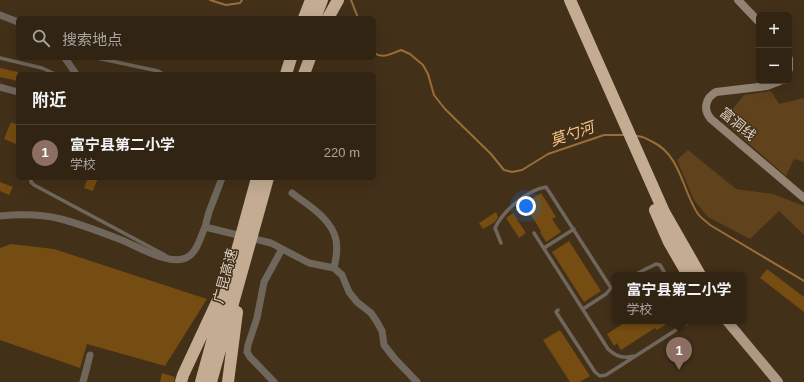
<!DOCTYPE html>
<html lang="zh">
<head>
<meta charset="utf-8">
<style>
  :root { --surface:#322413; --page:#3d3021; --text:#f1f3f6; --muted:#a8a4a0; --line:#4d4133; --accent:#95b2f1 }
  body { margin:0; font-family:Helvetica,"Noto Sans SC",sans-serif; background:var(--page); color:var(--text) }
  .controls { position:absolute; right:12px; top:12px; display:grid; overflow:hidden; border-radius:6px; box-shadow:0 4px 16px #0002 }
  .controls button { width:36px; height:36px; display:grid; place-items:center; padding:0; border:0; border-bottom:1px solid var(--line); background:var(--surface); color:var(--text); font:20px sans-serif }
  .you { position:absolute; left:526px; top:206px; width:14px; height:14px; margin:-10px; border:3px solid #fff; border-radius:50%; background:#1a73e8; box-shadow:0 0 0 6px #1a73e833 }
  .badge { display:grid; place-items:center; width:26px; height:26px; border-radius:50%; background:var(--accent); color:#fff; font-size:13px; font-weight:700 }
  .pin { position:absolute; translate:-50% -33px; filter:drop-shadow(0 1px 2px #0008) }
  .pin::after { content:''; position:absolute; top:21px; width:14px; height:12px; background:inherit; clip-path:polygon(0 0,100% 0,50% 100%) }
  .popup { position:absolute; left:612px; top:272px; width:134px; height:52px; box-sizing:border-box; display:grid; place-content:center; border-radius:6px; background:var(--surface); filter:drop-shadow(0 1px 3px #0005); font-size:13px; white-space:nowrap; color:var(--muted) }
  .popup b { font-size:15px; color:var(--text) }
  .popup::after { content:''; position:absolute; left:50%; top:100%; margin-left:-8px; border:8px solid transparent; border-top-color:var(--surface) }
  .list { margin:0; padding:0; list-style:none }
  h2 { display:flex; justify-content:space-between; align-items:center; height:52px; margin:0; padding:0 16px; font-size:17px }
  h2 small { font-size:13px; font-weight:400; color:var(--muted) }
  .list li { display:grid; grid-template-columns:26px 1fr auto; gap:12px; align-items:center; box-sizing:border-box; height:56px; padding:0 16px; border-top:1px solid var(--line) }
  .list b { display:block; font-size:15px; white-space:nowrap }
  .list p { margin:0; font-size:13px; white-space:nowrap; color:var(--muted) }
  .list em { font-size:13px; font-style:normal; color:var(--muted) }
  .icon { flex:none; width:22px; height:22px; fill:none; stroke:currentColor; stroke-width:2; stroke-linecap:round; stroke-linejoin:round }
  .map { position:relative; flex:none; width:804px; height:382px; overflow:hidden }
  .search { position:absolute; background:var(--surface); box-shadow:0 4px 16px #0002; left:16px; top:16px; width:360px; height:44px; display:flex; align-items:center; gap:10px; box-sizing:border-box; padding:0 14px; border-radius:6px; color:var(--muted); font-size:15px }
  .panel { position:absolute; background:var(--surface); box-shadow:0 4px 16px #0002; left:16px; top:72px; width:360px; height:108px; border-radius:6px }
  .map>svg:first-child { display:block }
  .green { fill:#60421c }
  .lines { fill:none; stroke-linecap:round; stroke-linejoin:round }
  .stream { stroke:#996e38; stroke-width:2 }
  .building { fill:#754c11 }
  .service { stroke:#70675c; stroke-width:3.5 }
  .minor { stroke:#70675c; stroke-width:7 }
  .secondary { stroke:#928372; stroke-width:8 }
  .primary { stroke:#ac9883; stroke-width:10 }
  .motorway { stroke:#c3ac92; stroke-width:12 }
  .labels { text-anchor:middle; stroke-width:3; stroke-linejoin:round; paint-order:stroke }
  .street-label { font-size:14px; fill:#dcd0c3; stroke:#433019 }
  .water-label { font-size:15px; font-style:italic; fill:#fbc78c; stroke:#433019 }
</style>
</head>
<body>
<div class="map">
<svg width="804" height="382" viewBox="0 0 804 382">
  <rect width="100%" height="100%" fill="#433019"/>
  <path class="green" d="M771,91l8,13 25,-6v64l-10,-3 -8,17 -63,-55 21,-26z
    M688,150l48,39 37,5 31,12v29l-25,-24 -29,28 -42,-22 -14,-17 -17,-40z"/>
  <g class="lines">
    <path class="stream" d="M210,0l16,5 14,-2 2,-3
      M351,0l7,18
      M374,53c9,6 17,1 27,-3l9,4 13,11 5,9 6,21 11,14 46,45 13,16 8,2 10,-2 26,-16 56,-19h21
      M636,136c7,0 11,3 17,6 28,14 29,48 45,72 3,4 8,7 12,11l94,56"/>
  </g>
  <path class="building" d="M0,68l18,4v9l-18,-4z
    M11,122l7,3v20l-14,-6z
    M88,178h10l-5,13 -9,-3z
    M0,182l13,5 -4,8 -9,-4z
    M541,193l15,24 -4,2 9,13 -15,10 -6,-10 1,-1 -17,-27z
    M496,212l2,5 -3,5 -12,7 -4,-6z
    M513,213l13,20 -7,5 -13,-20z
    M569,241l32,50 -17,11 -32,-50z
    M11,244l43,5 153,50 -42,67 -78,-22 -7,24 -80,-28v-92z
    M767,269l37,28v15l-44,-34z
    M627,321h44l-14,9 -2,-2 -34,22 -4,-7 -3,3 -7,-12z
    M560,330l30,46 -10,6h-10l-27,-42z
    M162,373l13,4 -1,5h-14z"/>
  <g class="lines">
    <path class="service" d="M0,58l42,10 13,6
      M97,58l61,13 5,3
      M31,178v4l3,3 131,70 2,2
      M534,233l74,116c7,7 16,10 26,7
      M501,243l-6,-15c8,-17 32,-38 51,-41l2,3 63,98
      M544,248l30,-19
      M634,275l22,-11 4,1 6,10
      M583,309l23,-15 5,-6 4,-2
      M558,310l-2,2 39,60 5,4 6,-1 84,-54"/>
    <path class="minor" d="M0,15l18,7
      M65,58l11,16
      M0,87l18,5
      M292,193c16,12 40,26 44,47 2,10 0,19 -2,28
      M0,216c21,-2 41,-2 61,3 19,5 40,13 58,20 17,6 49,27 67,19 11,-5 14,-20 19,-31l66,16 38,20 25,5 8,7 7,17 8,10 14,11 6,9 5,9 2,14 11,14 22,23
      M205,227l4,-15 13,-34
      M83,382l7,-27
      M274,382l-24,-25 -3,-5 1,-7 9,-27 7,-36 18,-33"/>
    <path class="secondary" d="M738,0l21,22
      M789,59v10
      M780,81l-13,5 -51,6c-11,6 -13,18 -5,27l93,79"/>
    <path class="primary" d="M727,321l51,61"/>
    <path class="motorway" d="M570,0l94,212 36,63
      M304,18l7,-18
      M315,18l7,-18
      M328,18l10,-18
      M286,74l5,-16
      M304,74l6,-16
      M655,210l14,32 19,33
      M181,382l2,-7 34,-73
      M201,382l56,-204
      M211,382l57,-204
      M228,382l9,-70"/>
  </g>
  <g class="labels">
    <g class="street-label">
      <text transform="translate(738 124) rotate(40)" y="5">富洞线</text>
      <text transform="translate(225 276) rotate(-75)" y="5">广昆高速</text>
    </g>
    <g class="water-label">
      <text transform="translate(572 134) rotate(-19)" y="5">莫勺河</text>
    </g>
  </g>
</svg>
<div class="controls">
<button>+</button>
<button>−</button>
</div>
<div class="you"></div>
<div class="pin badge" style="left:679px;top:370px;background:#8d6e63">1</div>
<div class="popup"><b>富宁县第二小学</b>学校</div>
<div class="search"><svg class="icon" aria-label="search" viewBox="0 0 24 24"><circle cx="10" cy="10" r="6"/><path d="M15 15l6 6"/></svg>搜索地点</div>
<section class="panel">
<h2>附近<small></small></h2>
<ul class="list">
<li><span class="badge" style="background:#8d6e63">1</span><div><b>富宁县第二小学</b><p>学校</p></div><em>220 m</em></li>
</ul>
</section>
</div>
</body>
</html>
